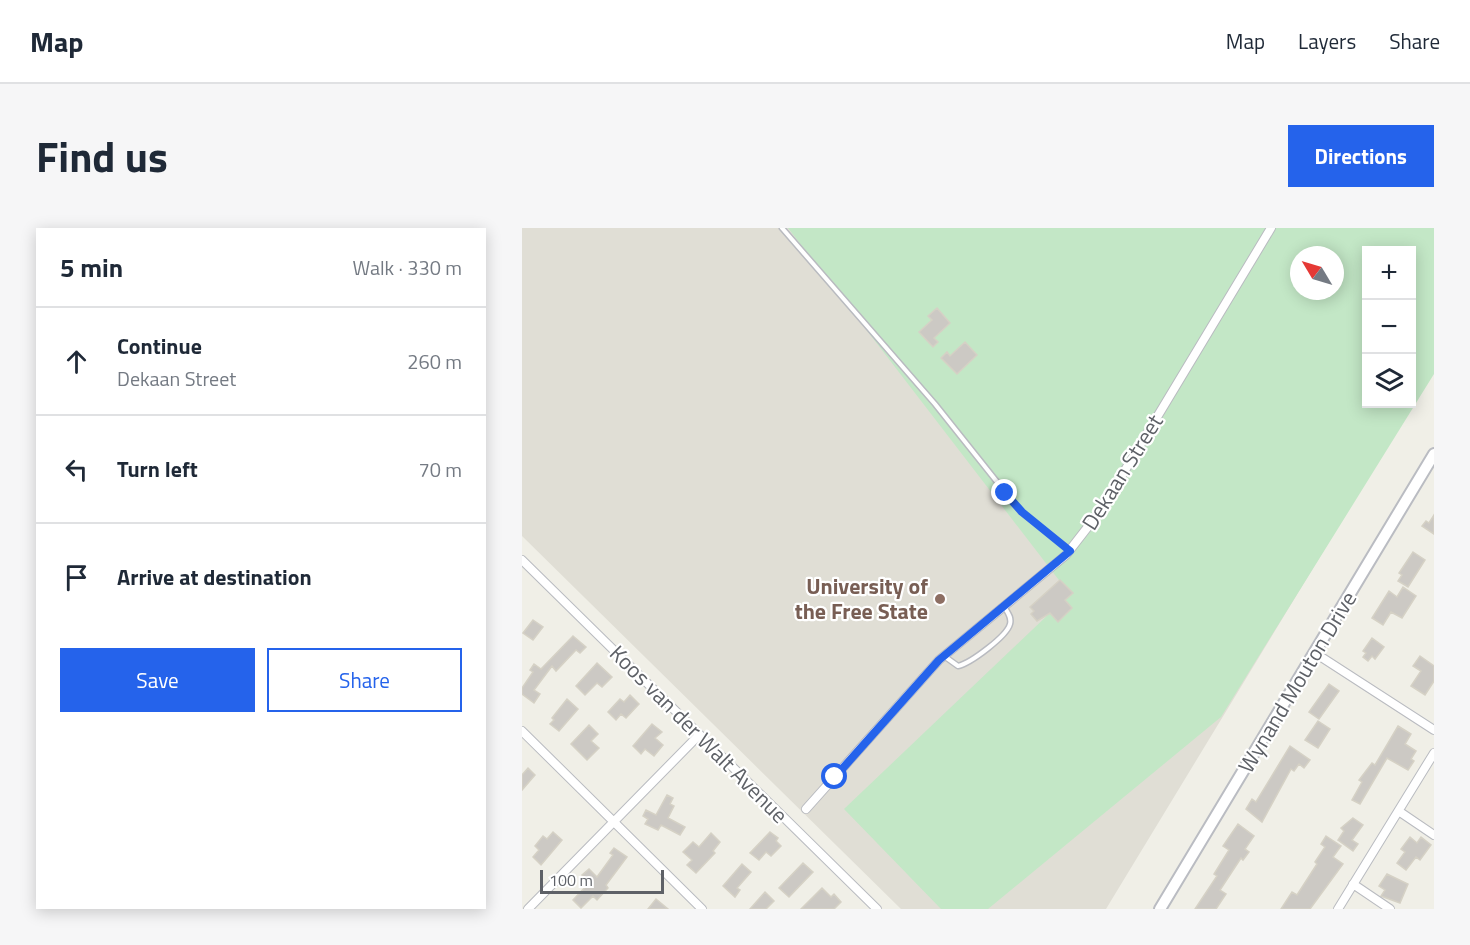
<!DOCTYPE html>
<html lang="en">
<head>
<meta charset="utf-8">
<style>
  :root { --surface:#fff; --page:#f6f6f7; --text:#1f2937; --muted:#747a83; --line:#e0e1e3; --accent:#2563eb }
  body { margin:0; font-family:"Titillium Web",sans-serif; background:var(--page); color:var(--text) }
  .controls { position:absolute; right:18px; top:18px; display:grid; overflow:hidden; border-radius:0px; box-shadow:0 3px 15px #0003 }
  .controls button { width:54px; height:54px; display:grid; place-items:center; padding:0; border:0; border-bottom:2px solid var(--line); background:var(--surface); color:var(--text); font:30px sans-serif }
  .compass { position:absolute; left:768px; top:18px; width:54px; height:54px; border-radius:50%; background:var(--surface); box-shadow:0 3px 15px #0003; rotate:308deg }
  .scale { position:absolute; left:18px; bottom:15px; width:124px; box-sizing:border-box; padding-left:6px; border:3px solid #5e6167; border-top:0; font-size:16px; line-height:21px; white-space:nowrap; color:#5e6167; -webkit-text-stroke:4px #fff; paint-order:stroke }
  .stop { position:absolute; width:18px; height:18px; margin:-14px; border:4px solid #2563eb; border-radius:50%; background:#fff }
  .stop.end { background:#2563eb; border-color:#fff; box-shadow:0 2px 6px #0008 }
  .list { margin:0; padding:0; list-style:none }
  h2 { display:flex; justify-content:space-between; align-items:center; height:78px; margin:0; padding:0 24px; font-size:26px }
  h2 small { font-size:20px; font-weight:400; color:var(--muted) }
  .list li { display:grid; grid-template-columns:39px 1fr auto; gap:18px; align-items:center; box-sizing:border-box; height:108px; padding:0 24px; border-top:2px solid var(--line) }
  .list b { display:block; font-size:22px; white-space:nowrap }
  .list p { margin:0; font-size:20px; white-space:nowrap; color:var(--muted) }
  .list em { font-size:20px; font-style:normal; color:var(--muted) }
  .actions { display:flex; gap:12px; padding:18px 24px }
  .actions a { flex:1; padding:14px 0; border:2px solid var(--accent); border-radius:0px; text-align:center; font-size:21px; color:var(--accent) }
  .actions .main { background:var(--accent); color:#fff }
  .icon { flex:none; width:33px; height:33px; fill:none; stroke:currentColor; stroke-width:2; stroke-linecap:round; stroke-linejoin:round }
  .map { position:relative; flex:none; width:912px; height:681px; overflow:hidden; border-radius:0px }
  header { display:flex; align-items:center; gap:36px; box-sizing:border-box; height:84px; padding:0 30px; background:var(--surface); border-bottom:2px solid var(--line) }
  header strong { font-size:28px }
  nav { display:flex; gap:33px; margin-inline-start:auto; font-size:21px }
  .intro { display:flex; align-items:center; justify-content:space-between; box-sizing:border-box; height:144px; padding:0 36px }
  h1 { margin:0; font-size:42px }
  .button { padding:15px 27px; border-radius:0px; background:var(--accent); color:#fff; font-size:21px; font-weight:700 }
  main { display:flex; gap:36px; padding:0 36px }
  aside { flex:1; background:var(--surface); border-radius:0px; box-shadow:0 3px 15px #0003 }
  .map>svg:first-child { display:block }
  .education { fill:#e0ded5; fill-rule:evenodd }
  .green { fill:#c3e7c6; fill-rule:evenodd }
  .building { fill:#ccc9c4; stroke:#d5d1c5; stroke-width:1.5 }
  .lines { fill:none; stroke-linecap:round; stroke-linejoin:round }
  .lane-casing { stroke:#b9bbc0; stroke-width:7 }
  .street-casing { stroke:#b9bbc0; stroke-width:10 }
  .secondary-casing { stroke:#babcc2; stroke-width:14 }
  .lane { stroke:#fff; stroke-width:4 }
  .street { stroke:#fff; stroke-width:8 }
  .secondary { stroke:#fff; stroke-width:10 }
  .route { stroke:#2563eb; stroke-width:8 }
  .education-dot { fill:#8d6e63; stroke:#fff; stroke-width:2 }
  .labels { text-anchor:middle; stroke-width:4.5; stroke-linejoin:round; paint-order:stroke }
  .street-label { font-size:22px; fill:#5e6167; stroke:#fff }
  .education-label { font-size:22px; font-weight:bold; fill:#785e54; stroke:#fff; text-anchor:end }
</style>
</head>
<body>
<header>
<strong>Map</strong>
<nav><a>Map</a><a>Layers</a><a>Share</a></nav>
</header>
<div class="intro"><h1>Find us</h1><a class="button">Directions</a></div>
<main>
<aside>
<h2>5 min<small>Walk · 330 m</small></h2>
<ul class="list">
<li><svg class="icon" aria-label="ahead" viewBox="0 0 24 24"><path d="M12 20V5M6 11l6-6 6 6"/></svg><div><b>Continue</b><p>Dekaan Street</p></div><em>260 m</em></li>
<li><svg class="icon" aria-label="left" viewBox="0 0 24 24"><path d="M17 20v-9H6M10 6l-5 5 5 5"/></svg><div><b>Turn left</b></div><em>70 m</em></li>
<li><svg class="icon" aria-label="arrive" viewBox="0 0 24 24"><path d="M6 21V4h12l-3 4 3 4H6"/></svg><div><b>Arrive at destination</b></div></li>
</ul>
<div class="actions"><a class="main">Save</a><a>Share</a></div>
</aside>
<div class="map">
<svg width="912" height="681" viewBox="0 0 912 681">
  <rect width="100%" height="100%" fill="#f0efe7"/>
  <path class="education" d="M0,0h912v141l-328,540h-205l-379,-373zM844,22h46v154h-46zM777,27h36v36h-36z"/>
  <path class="green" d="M266,0h646v146l-213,343 -233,192h-47l-97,-100 208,-198 13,-23zM844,22h46v154h-46zM777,27h36v36h-36z"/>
  <path class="building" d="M415,80l13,15 -16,15 4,4 -5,5 -14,-15 13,-12 -4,-4z
    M443,114l12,13 -20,19 -16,-16 6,-6 3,4z
    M912,287v19l-12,-8 4,-5 3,2z
    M891,324l12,8 -17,27 -10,-6 4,-6 -3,-2z
    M538,352l13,13 -8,7 7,8 -14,14 -8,-9 -13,8 -6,-7 3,-3 -4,-4z
    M881,359l13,9 -14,22 -11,-6 -8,13 -11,-7 17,-27 8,6z
    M11,392l10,7 -10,13 -10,-7z
    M51,408l13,11 -6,6 -4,-3 -20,21 -4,-5 -18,24 6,4 -6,9 -12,-9v-6l11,-16 -3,-2 4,-6 7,5z
    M850,410l12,9 -9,12 -3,-3 -4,5 -5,-4 3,-4 -3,-2z
    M898,428l14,10v15l-9,14 -14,-9 10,-15 -8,-5z
    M75,435l15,14 -10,10 -5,-4 -12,12 -9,-9z
    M807,456l10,7 -20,28 -10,-7z
    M108,467l9,9 -13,14 -5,-4 -5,6 -8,-8 12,-13 4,3z
    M45,471l11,10 -19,22 -9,-7 4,-4 -2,-2z
    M796,493l12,8 -12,19 -13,-8z
    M130,496l10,8 -7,6 8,7 -9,11 -9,-7 -4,5 -8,-8z
    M67,497l9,9 -7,7 8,7 -12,12 -16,-16z
    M876,498l13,8 -6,10 11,7 -5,8 3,2 -6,9 -21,-12 -27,46 -8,-4 10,-18 -3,-2 13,-17 3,2z
    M768,518l20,14 -6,8 -5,-4 -5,7 -3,-2 -29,53 -16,-13 6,-10 4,3z
    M6,540l7,7 -13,15v-15z
    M145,567l6,3 -3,6 4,2 -6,12 17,9 -5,8 -19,-10 -3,5 -13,-6 3,-5 -5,-3 3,-6 10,5z
    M831,590l10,7 -11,15 6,4 -5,7 -15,-11 6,-9 -3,-3z
    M716,596l16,12 -9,13 4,3 -6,8 -2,-2 -21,32 6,4 -10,15h-21l22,-33 -3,-2 15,-24 -6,-4z
    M31,604l9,8 -21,25 -8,-8 6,-7 -4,-4 8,-10 4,3z
    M248,604l8,6 -2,3 5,5 -10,10 -5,-4 -7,8 -9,-7z
    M189,605l9,9 -7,9 2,2 -19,20 -9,-8 5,-5 -9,-8 10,-10 6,5z
    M804,608l15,10 -8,11 10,7 -33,45h-29l11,-17 5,3 20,-31 -2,-2 10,-15 -4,-3z
    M888,609l7,6 4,-6 10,8 -11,15 -4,-3 -10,13 -9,-7 8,-11 -4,-3z
    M92,620l13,9 -21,28 2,3 -11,12 -4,-4 -12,12 -8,-8 17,-18 -8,-7 7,-6 8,8 16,-22 -3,-2z
    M281,635l10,9 -24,25 -10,-9z
    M220,636l9,8 -14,16 3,2 -5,7 -12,-11z
    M865,646l21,10 -8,19 -19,-7 4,-6 -6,-4z
    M300,660l9,9 3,-3 7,8 -7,7h-33z
    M243,664l9,9 -8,8h-16z
    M134,671l12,10h-20z"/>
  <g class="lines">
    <g class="lane-casing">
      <path id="lane" d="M260,0l153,176 86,108 49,38
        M422,428l14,10c13,-3 49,-30 52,-42 2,-7 -3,-12 -6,-18"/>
    </g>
    <g class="street-casing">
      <path id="street" d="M0,332l355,349
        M793,425l119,77
        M0,503l180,178
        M284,581l133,-149 127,-105 35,-45 170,-282
        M878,584l34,23
        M831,656l37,25
        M6,681l171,-174
        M816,681l96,-156"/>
    </g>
    <g class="secondary-casing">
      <path id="secondary" d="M638,681l274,-455"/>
    </g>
    <use href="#lane" class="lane"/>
    <use href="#street" class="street"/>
    <use href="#secondary" class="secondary"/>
  </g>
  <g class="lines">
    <path class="route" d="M313,549l104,-117 131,-109 -48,-39 -17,-19"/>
  </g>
  <circle class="education-dot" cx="418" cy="371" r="6"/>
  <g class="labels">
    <g class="street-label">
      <text transform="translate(600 244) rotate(-58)" y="8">Dekaan Street</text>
      <text transform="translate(775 454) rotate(-59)" y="8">Wynand Mouton Drive</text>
      <text transform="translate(177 506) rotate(45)" y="8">Koos van der Walt Avenue</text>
    </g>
    <g class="education-label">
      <text x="406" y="366">University of<tspan x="406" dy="25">the Free State</tspan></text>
    </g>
  </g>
</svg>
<div class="controls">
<button>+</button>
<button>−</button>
<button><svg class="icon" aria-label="layers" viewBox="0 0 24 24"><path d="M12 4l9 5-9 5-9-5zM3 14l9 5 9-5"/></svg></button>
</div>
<svg class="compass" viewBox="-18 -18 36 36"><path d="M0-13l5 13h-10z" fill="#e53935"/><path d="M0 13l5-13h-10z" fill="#747a83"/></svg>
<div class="scale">100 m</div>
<div class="stop" style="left:313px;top:549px"></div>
<div class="stop end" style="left:483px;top:265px"></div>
</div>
</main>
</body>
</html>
